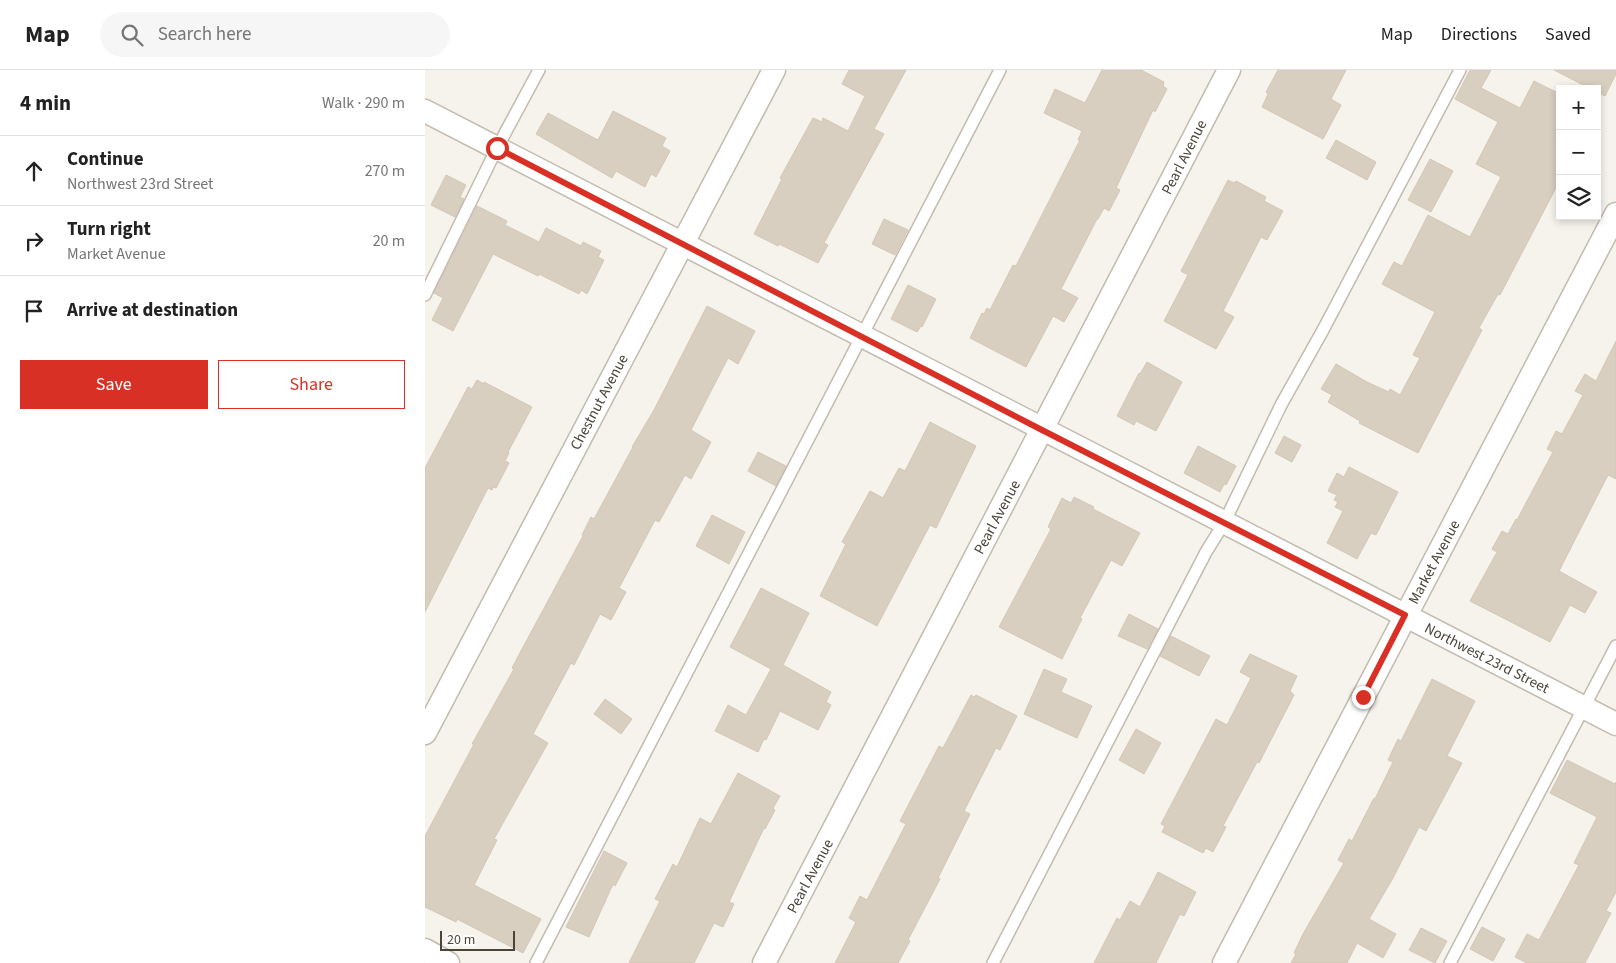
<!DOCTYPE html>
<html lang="en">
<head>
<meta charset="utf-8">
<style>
  :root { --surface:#fff; --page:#f6f6f6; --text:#222; --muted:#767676; --line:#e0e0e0; --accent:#d93025 }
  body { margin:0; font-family:"Source Sans 3",sans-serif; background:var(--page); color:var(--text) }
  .controls { position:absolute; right:15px; top:15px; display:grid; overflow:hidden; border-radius:0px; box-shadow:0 2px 8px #0003 }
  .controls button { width:45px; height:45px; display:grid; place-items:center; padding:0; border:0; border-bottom:1px solid var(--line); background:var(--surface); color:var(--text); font:25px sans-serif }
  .scale { position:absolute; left:15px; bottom:12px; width:75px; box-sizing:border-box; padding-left:5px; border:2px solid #4b4439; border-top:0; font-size:14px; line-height:18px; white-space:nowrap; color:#4b4439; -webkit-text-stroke:4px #fff; paint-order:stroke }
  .stop { position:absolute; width:15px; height:15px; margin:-11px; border:4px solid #d93025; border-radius:50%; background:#fff }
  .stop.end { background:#d93025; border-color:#fff; box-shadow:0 1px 5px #0008 }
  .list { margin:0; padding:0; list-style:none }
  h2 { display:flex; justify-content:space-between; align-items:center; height:65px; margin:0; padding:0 20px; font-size:21px }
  h2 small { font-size:16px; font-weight:400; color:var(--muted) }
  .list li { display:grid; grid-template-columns:32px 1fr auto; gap:15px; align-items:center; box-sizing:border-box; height:70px; padding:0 20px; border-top:1px solid var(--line) }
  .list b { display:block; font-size:19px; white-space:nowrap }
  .list p { margin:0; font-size:16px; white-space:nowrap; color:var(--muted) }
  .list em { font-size:16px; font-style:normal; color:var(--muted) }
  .actions { display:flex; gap:10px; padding:15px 20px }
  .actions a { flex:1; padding:11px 0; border:1px solid var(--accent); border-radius:0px; text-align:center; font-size:18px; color:var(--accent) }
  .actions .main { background:var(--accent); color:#fff }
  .icon { flex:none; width:28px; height:28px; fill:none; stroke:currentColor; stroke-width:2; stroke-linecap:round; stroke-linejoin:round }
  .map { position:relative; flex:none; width:1191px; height:893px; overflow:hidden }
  header { display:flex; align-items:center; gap:30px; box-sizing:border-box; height:70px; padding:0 25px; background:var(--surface); border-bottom:1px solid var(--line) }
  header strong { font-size:24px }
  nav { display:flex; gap:28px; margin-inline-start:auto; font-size:18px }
  .search { width:350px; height:45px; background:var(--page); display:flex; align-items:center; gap:12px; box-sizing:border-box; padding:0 18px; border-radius:28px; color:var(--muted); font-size:19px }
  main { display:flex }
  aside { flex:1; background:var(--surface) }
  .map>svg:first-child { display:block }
  .building { fill:#d8cfc1; stroke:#d3c7b4 }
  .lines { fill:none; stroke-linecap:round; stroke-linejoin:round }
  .service-casing { stroke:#c2bbae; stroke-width:14 }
  .minor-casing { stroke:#c2bbae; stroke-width:25 }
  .service { stroke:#fff; stroke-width:11 }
  .minor { stroke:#fff; stroke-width:22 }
  .route { stroke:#d93025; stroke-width:6 }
  .labels { text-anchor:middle; stroke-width:4; stroke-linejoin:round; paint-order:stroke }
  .street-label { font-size:15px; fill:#4b4439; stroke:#fff }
</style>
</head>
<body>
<header>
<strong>Map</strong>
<div class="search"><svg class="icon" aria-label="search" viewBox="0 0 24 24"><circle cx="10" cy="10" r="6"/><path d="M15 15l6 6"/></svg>Search here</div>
<nav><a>Map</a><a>Directions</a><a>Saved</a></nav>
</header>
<main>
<aside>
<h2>4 min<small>Walk · 290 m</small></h2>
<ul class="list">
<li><svg class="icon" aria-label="ahead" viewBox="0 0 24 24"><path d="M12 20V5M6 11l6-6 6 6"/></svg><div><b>Continue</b><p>Northwest 23rd Street</p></div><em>270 m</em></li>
<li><svg class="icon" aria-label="right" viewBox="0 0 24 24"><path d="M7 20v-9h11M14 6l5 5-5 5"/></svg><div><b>Turn right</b><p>Market Avenue</p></div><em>20 m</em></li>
<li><svg class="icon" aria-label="arrive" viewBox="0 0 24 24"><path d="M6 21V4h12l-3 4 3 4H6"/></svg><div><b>Arrive at destination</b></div></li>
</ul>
<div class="actions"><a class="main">Save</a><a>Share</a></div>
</aside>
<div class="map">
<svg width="1191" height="893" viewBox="0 0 1191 893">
  <rect width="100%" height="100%" fill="#f6f3ec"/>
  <path class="building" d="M424,0h57l-32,59 10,5 -60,109 4,2 -10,18 -39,-19 -1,2 -24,-12 28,-55 -2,-1 33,-60 9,4 1,-4 25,13 17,-35 -23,-12z
    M677,0h39l23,12 -1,4 4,3 -12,23 -2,-2 -37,78 4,2 -11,21 -5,-3 -6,11h-1l-36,70 17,9 -14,24 -11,-6 -27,51 -56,-29 12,-25 2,1 3,-6 3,2 23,-45 3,1 64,-126h-2l4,-9 -38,-18 11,-24 30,14z
    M853,0h68l-15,29 10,6 -18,34 -61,-32 6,-13 -2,-2z
    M1045,0h21l-10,18 39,20 14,-27 26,13v86l-60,115 -2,-1 -19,34 3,2 -64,123 -59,-30 1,-2 -32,-19 4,-7 -11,-6 15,-25 31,18 22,10 1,-3 10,6 20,-37 -7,-3 22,-43 -53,-28 12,-22 8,4 26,-51 42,22 31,-60 -25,-13 22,-42 -43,-23z
    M1129,0h62v4l-11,22 -8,-4v-3h-6z
    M188,41l53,27 -4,8 8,5 -14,26 -5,-3 -6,13 -29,-16 -4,7 -76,-44 12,-21 50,27z
    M911,70l40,22 -9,18 -41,-22z
    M1005,89l23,12 -22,41 -23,-12z
    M21,105l20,10 -6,12 4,2 -9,18 -24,-12z
    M803,110l6,3 2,-2 30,16 -2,4 19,10 -16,29 -6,-3 -38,74 11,6 -18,32 -52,-28 24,-46 -7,-4z
    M52,136l30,15 -2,4 34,17 7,-14 35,18 2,-4 18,9 -3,6 6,3 -17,34 -6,-4 -2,4 -40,-20 -1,2 -45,-22 -40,77 -21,-11 11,-22 -9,-5z
    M459,149l24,11 -13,25 -23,-11z
    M483,215l28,14 -14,28 -1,-1 -4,6 -26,-13z
    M282,236l48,25 -17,33 -10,-6 -37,72 20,12 -20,37 -6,-4 -26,47 -4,-2 -36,68 7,4 -15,28 -11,-6 -26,51 -3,-2 -38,71 15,9 -54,96 3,1 -23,45 67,34 -18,34 -66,-34 -1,3 -31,-15v-71l49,-92h-2l42,-75 -2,-1 10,-19 61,-113 -1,-1 9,-18 3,2 39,-72h-1l22,-37z
    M1191,271v138l-8,-4 -49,96 38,21 -12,21 -15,-8 -20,37 -80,-41 27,-49 -5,-3 10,-18 6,3 8,-15 1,1 36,-68 -6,-3 9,-18 6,3 21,-39 -8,-4 10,-17 11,7z
    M722,292l35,20 -26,49 -20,-10 -2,4 -17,-9 22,-43 1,1z
    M52,310l7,4v-2l48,25 -24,45 1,1 -4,8 4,2 -13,25 -3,-1 -1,3 -4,-2 -63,124v-144l43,-81 4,2z
    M505,352l46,24 -40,82 -6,-3 -53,101 -57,-30 26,-52 -4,-2 28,-51 13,7 16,-30 6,3z
    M859,366l17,9 -9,17 -17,-9z
    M773,376l38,20 -10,19 -2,-1 -4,8 -36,-19z
    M333,382l28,14 -10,20 -28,-15z
    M924,397l49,25 -22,43 -5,-2 -14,26 -30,-16 16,-32 -8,-4 3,-5 -4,-2 3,-5 -9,-4 9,-18 7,4z
    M649,427l20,10 -1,2 47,24 -18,33 -11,-6 -31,58 2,1 -20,40 -63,-32 52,-98 -3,-2 14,-29 9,5z
    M287,445l33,17 -16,32 -33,-18z
    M336,518l48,25 -26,52 48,27 -5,10 5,3 -13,25 -38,-19 -14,29 -2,-1 -6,13 -43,-21 13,-26 18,10 25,-46 -41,-22z
    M704,544l29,15 -11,20 -29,-13z
    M746,566l39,20 -11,20 -39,-20z
    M825,584l47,22 -7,15 4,4 -35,68 -2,-1 -34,64 3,1 -13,25 -7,-4 -3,5 -41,-21 3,-6 -4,-2 55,-105 11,6 24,-47 -11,-6z
    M619,599l23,10 -6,13 31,14 -15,32 -53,-24z
    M1007,609l43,22 -28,55 15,7 -36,68 -7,-4 -26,51 -24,41 27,15 -13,24 -26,-15 -10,20h-56l5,-9 -2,-1 9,-19 41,-71 -6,-3 11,-21 3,2 22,-43 1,1 18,-37 -5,-2 10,-21 3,2z
    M546,625l3,2 2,-2 41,21 -17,34 -4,-2 -32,63 6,3 -32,64 2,1 -32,61 2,1 -12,22h-63l21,-41 -7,-4 11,-22 7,4 39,-76 -6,-3 39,-75 4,2z
    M180,629l27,20 -11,15 -27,-20z
    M711,659l25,14 -17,31 -25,-14z
    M1142,690l48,24 1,-2v110l-10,19 5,2 -26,50h-58l-12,-6 12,-23 12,6 40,-75 -5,-2 23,-46 -47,-24z
    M313,703l42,23 -7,12 2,2 -10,19 -1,-1 -35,74 5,2 -11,23 -9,-4 -20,40h-65l31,-62 -5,-2 18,-35 4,3 23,-49 11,6z
    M179,781l23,12 -12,23 -2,-2 -24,53 -23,-10z
    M733,802l38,20 -12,24 -4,-2 -24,49h-62l23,-45 3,2 10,-19 10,6z
    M1057,857l23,12 -12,22 -23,-12z
    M996,858l26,13 -12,22 -26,-13z"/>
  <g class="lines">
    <g class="service-casing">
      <path id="service" d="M0,225l72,-147 42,-78
        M111,893l464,-893
        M568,893l213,-411 18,-29 57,-118 42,-75 137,-260
        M1025,893l166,-317"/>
    </g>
    <g class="minor-casing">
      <path id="minor" d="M0,41l1191,613
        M0,663l349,-663
        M0,880l23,13
        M339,893l465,-893
        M799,893l392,-749"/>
    </g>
    <use href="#service" class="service"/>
    <use href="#minor" class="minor"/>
  </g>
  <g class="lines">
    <path class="route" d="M72,78l545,282 363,185 -42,82"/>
  </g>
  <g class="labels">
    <g class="street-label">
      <text transform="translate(759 87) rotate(-63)" y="5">Pearl Avenue</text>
      <text transform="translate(174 332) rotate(-62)" y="5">Chestnut Avenue</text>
      <text transform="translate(572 447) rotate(-62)" y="5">Pearl Avenue</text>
      <text transform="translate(1009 492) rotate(-62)" y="5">Market Avenue</text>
      <text transform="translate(1062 588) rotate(27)" y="5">Northwest 23rd Street</text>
      <text transform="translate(385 806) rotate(-62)" y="5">Pearl Avenue</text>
    </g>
  </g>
</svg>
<div class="controls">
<button>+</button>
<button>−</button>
<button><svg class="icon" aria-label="layers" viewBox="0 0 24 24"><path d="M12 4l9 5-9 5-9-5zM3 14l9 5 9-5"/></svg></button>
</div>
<div class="scale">20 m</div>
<div class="stop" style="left:72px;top:78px"></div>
<div class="stop end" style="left:938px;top:627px"></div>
</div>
</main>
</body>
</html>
